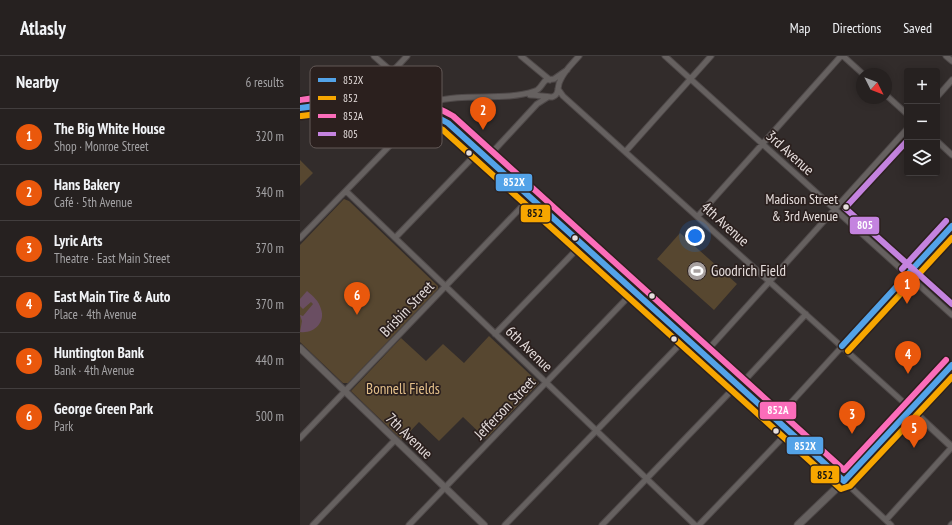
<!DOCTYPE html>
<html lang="en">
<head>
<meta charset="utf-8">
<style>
  :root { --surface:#262120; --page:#322e2d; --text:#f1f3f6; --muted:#a4a3a5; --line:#423e3e; --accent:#ea580c }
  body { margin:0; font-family:"PT Sans Narrow",sans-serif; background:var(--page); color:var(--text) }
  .controls { position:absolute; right:12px; top:12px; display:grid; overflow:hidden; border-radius:4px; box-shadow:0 2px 10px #0003 }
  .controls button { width:36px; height:36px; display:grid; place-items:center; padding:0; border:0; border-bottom:1px solid var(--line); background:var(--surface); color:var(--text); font:20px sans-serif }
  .compass { position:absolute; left:556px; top:12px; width:36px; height:36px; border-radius:50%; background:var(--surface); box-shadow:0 2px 10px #0003; rotate:132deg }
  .you { position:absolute; left:395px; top:180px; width:14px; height:14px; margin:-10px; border:3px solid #fff; border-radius:50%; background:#1a73e8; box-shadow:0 0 0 6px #1a73e833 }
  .badge { display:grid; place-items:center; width:26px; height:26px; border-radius:50%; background:var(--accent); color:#fff; font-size:13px; font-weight:700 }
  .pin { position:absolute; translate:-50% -33px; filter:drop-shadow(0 1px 2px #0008) }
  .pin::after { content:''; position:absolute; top:21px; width:14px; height:12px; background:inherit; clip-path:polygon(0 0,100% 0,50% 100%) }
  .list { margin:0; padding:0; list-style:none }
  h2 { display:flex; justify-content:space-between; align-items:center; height:52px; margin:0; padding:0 16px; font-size:17px }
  h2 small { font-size:13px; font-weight:400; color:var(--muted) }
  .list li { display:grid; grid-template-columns:26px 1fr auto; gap:12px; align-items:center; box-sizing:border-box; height:56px; padding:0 16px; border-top:1px solid var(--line) }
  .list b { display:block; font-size:15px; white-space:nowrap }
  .list p { margin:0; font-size:13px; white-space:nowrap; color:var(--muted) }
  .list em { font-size:13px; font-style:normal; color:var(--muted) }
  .icon { flex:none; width:22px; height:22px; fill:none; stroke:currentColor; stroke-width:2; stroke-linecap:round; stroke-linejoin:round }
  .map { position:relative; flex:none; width:652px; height:469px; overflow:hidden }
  header { display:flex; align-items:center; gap:24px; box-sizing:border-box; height:56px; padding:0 20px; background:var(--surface); border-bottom:1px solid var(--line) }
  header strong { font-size:19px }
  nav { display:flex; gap:22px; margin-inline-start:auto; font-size:14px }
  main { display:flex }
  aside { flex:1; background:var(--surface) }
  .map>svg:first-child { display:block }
  .green { fill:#574730 }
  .water { fill:#6a4e62 }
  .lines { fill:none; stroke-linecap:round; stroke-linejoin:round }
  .minor-casing { stroke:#4f4949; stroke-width:7 }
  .tertiary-casing { stroke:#4f4949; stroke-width:8 }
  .secondary-casing { stroke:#4f4949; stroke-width:9 }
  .minor { stroke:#666160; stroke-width:5 }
  .tertiary { stroke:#666160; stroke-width:6 }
  .secondary { stroke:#666160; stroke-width:7 }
  .bus-1-casing { stroke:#2b201e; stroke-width:9 }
  .bus-2-casing { stroke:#2b201e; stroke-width:9 }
  .bus-3-casing { stroke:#2b201e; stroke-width:9 }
  .bus-4-casing { stroke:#2b201e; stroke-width:9 }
  .bus-1 { stroke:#53a3e8; stroke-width:6 }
  .bus-2 { stroke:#f7a600; stroke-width:6 }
  .bus-3 { stroke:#fb6dba; stroke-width:6 }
  .bus-4 { stroke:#c483df; stroke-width:6 }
  .bus-dot { fill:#e6dedd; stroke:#2b201e; stroke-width:1.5 }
  .labels { text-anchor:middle; stroke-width:3.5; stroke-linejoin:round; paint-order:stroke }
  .bus-label { font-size:14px; fill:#e6dedd; stroke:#2b201e; text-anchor:end }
  .street-label { font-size:15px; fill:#e6dedd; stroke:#2b201e }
  .poi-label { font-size:15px; fill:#e6dedd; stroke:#2b201e; text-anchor:start }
  .park-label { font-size:15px; fill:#e3bf8a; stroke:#2b201e }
  .key { fill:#2b201e; stroke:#635957; stroke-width:1 }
  .key-label { font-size:11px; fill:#e6dedd }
  .line-badge { stroke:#2b201e; stroke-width:1.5 }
  .badge-label { font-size:11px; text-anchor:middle; font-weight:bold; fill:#fff }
  .pale-badge-label { font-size:11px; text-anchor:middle; font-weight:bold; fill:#111 }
</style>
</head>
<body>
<header>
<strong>Atlasly</strong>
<nav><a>Map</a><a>Directions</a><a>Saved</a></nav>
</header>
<main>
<aside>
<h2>Nearby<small>6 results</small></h2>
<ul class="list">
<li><span class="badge">1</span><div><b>The Big White House</b><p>Shop · Monroe Street</p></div><em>320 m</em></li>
<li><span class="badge">2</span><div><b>Hans Bakery</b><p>Café · 5th Avenue</p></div><em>340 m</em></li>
<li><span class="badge">3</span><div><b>Lyric Arts</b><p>Theatre · East Main Street</p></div><em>370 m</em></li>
<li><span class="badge">4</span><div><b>East Main Tire &amp; Auto</b><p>Place · 4th Avenue</p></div><em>370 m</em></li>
<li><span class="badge">5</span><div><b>Huntington Bank</b><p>Bank · 4th Avenue</p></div><em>440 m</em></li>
<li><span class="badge">6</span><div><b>George Green Park</b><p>Park</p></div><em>500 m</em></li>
</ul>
</aside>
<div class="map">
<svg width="652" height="469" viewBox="0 0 652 469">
  <rect width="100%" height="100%" fill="#322c2b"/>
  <path class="green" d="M0,104l13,13 -13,13z
    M44,143l5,2 89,85v3l-90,94h-5l-43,-41v-97z
    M380,177l57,51 -23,26 -57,-51z
    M189,280l50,47 -53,56 -23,-22 -24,24 -20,-19 -17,18 -51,-49 50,-53 25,23 17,-17 21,19z"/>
  <path class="water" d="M7,235c6,5 12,10 14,18 5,14 -8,25 -21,23l2,-11 -2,-6 3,1 10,-12 -2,-2 -8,7 -3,-3v-7z"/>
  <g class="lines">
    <g class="minor-casing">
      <path id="minor" d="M74,0l32,28 26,18
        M221,0l29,24
        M365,0l287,259
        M543,0l20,18
        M646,0l6,5
        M92,16l15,-16
        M258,33l5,7 348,313
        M230,39c6,0 19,2 22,2 8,-2 5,-11 8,-16 4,-10 12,-17 19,-25
        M586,39l21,19
        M637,41l15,-17
        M637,85l15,14
        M326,95l85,-95
        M187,102l50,-54 11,-7
        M46,135l349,334
        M398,160l143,-160
        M0,182l132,-136c34,-10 71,0 103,-11 5,-1 7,-8 11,-11l8,-1 13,-9
        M95,182l84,-87
        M195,278l87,-90
        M404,298l203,-225
        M476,363l176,-193
        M0,382l231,-241
        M544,425l47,44
        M586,464l66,-73
        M13,469l82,-85
        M109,469l225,-234
        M205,469l181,-187
        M302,469l131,-136 10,-7 63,-68
        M399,469l90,-94
        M651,469l1,-1"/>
    </g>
    <g class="tertiary-casing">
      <path id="tertiary" d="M0,292l184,177
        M611,353l41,38"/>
    </g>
    <g class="secondary-casing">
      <path id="secondary" d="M0,52c56,-7 98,-17 148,15l396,358
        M498,469l46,-44 108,-116"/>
    </g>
    <use href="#minor" class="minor"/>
    <use href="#tertiary" class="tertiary"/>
    <use href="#secondary" class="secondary"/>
    <g class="bus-1-casing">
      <path id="bus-1" d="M0,52c59,-8 94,-15 148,15l396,358 108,-116
        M542,290l110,-120"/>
    </g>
    <g class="bus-2-casing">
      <path id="bus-2" d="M1,60c55,-7 91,-14 142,14l398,359 9,-3 102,-109
        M548,295l104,-113"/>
    </g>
    <g class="bus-3-casing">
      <path id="bus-3" d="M0,44c59,-8 99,-14 153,16l391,354 102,-110"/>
    </g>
    <g class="bus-4-casing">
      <path id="bus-4" d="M607,85l-62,67 107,96
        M602,213l44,-48"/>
    </g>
    <use href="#bus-1" class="bus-1"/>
    <use href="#bus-2" class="bus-2"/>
    <use href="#bus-3" class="bus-3"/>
    <use href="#bus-4" class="bus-4"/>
  </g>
  <defs>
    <g id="stadium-disc" transform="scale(1)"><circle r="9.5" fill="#a7a09f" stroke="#2b201e"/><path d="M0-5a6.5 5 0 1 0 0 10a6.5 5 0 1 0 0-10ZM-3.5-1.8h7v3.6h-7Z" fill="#fff"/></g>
  </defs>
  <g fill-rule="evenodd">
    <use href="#stadium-disc" x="397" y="215"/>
  </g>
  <g class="bus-dot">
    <circle cx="169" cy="97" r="3.5"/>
    <circle cx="546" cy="151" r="3.5"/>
    <circle cx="275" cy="182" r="3.5"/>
    <circle cx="352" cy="240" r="3.5"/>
    <circle cx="374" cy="283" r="3.5"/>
    <circle cx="476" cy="375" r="3.5"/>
  </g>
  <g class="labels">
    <g class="bus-label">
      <text x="538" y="148">Madison Street<tspan x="538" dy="17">&amp; 3rd Avenue</tspan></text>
    </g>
    <g class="street-label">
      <text transform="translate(490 97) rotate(42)" y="5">3rd Avenue</text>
      <text transform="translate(425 168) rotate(42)" y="5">4th Avenue</text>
      <text transform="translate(107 253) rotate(-46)" y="5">Brisbin Street</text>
      <text transform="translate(229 293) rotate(44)" y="5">6th Avenue</text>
      <text transform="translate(205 352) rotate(-46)" y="5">Jefferson Street</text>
      <text transform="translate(109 380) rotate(44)" y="5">7th Avenue</text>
    </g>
    <g class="poi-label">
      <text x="411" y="220">Goodrich Field</text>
    </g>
    <g class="park-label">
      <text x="103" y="338">Bonnell Fields</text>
    </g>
  </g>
  <rect x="10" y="10" width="132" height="82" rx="6" class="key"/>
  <rect x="18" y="22" width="18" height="4" fill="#53a3e8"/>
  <rect x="18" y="40" width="18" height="4" fill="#f7a600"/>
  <rect x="18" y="58" width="18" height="4" fill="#fb6dba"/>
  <rect x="18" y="76" width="18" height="4" fill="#c483df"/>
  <g class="key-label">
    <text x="43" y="28">852X</text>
    <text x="43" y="46">852</text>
    <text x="43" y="64">852A</text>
    <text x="43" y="82">805</text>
  </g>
  <g class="line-badge">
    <rect x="195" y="117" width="38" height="19" rx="4" fill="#53a3e8"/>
    <rect x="220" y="148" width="31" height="19" rx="4" fill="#f7a600"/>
    <rect x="549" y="160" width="31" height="19" rx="4" fill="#c483df"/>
    <rect x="459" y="345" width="38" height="19" rx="4" fill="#fb6dba"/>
    <rect x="486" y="380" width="38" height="19" rx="4" fill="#53a3e8"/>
    <rect x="510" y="409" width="30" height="19" rx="4" fill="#f7a600"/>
  </g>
  <g class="badge-label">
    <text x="214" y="130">852X</text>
    <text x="565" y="173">805</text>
    <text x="478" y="358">852A</text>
    <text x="505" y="394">852X</text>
  </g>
  <g class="pale-badge-label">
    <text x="235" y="161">852</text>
    <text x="525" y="423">852</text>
  </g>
</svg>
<div class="controls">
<button>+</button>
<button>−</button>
<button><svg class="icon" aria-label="layers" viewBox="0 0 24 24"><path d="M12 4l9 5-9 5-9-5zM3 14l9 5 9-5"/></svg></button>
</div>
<svg class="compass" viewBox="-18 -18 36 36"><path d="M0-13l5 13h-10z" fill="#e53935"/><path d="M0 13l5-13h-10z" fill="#a4a3a5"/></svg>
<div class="you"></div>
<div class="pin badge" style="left:607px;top:248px">1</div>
<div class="pin badge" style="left:183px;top:74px">2</div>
<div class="pin badge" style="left:552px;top:378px">3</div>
<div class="pin badge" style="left:608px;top:318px">4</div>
<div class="pin badge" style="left:614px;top:392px">5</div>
<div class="pin badge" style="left:57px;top:259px">6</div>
</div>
</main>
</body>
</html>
